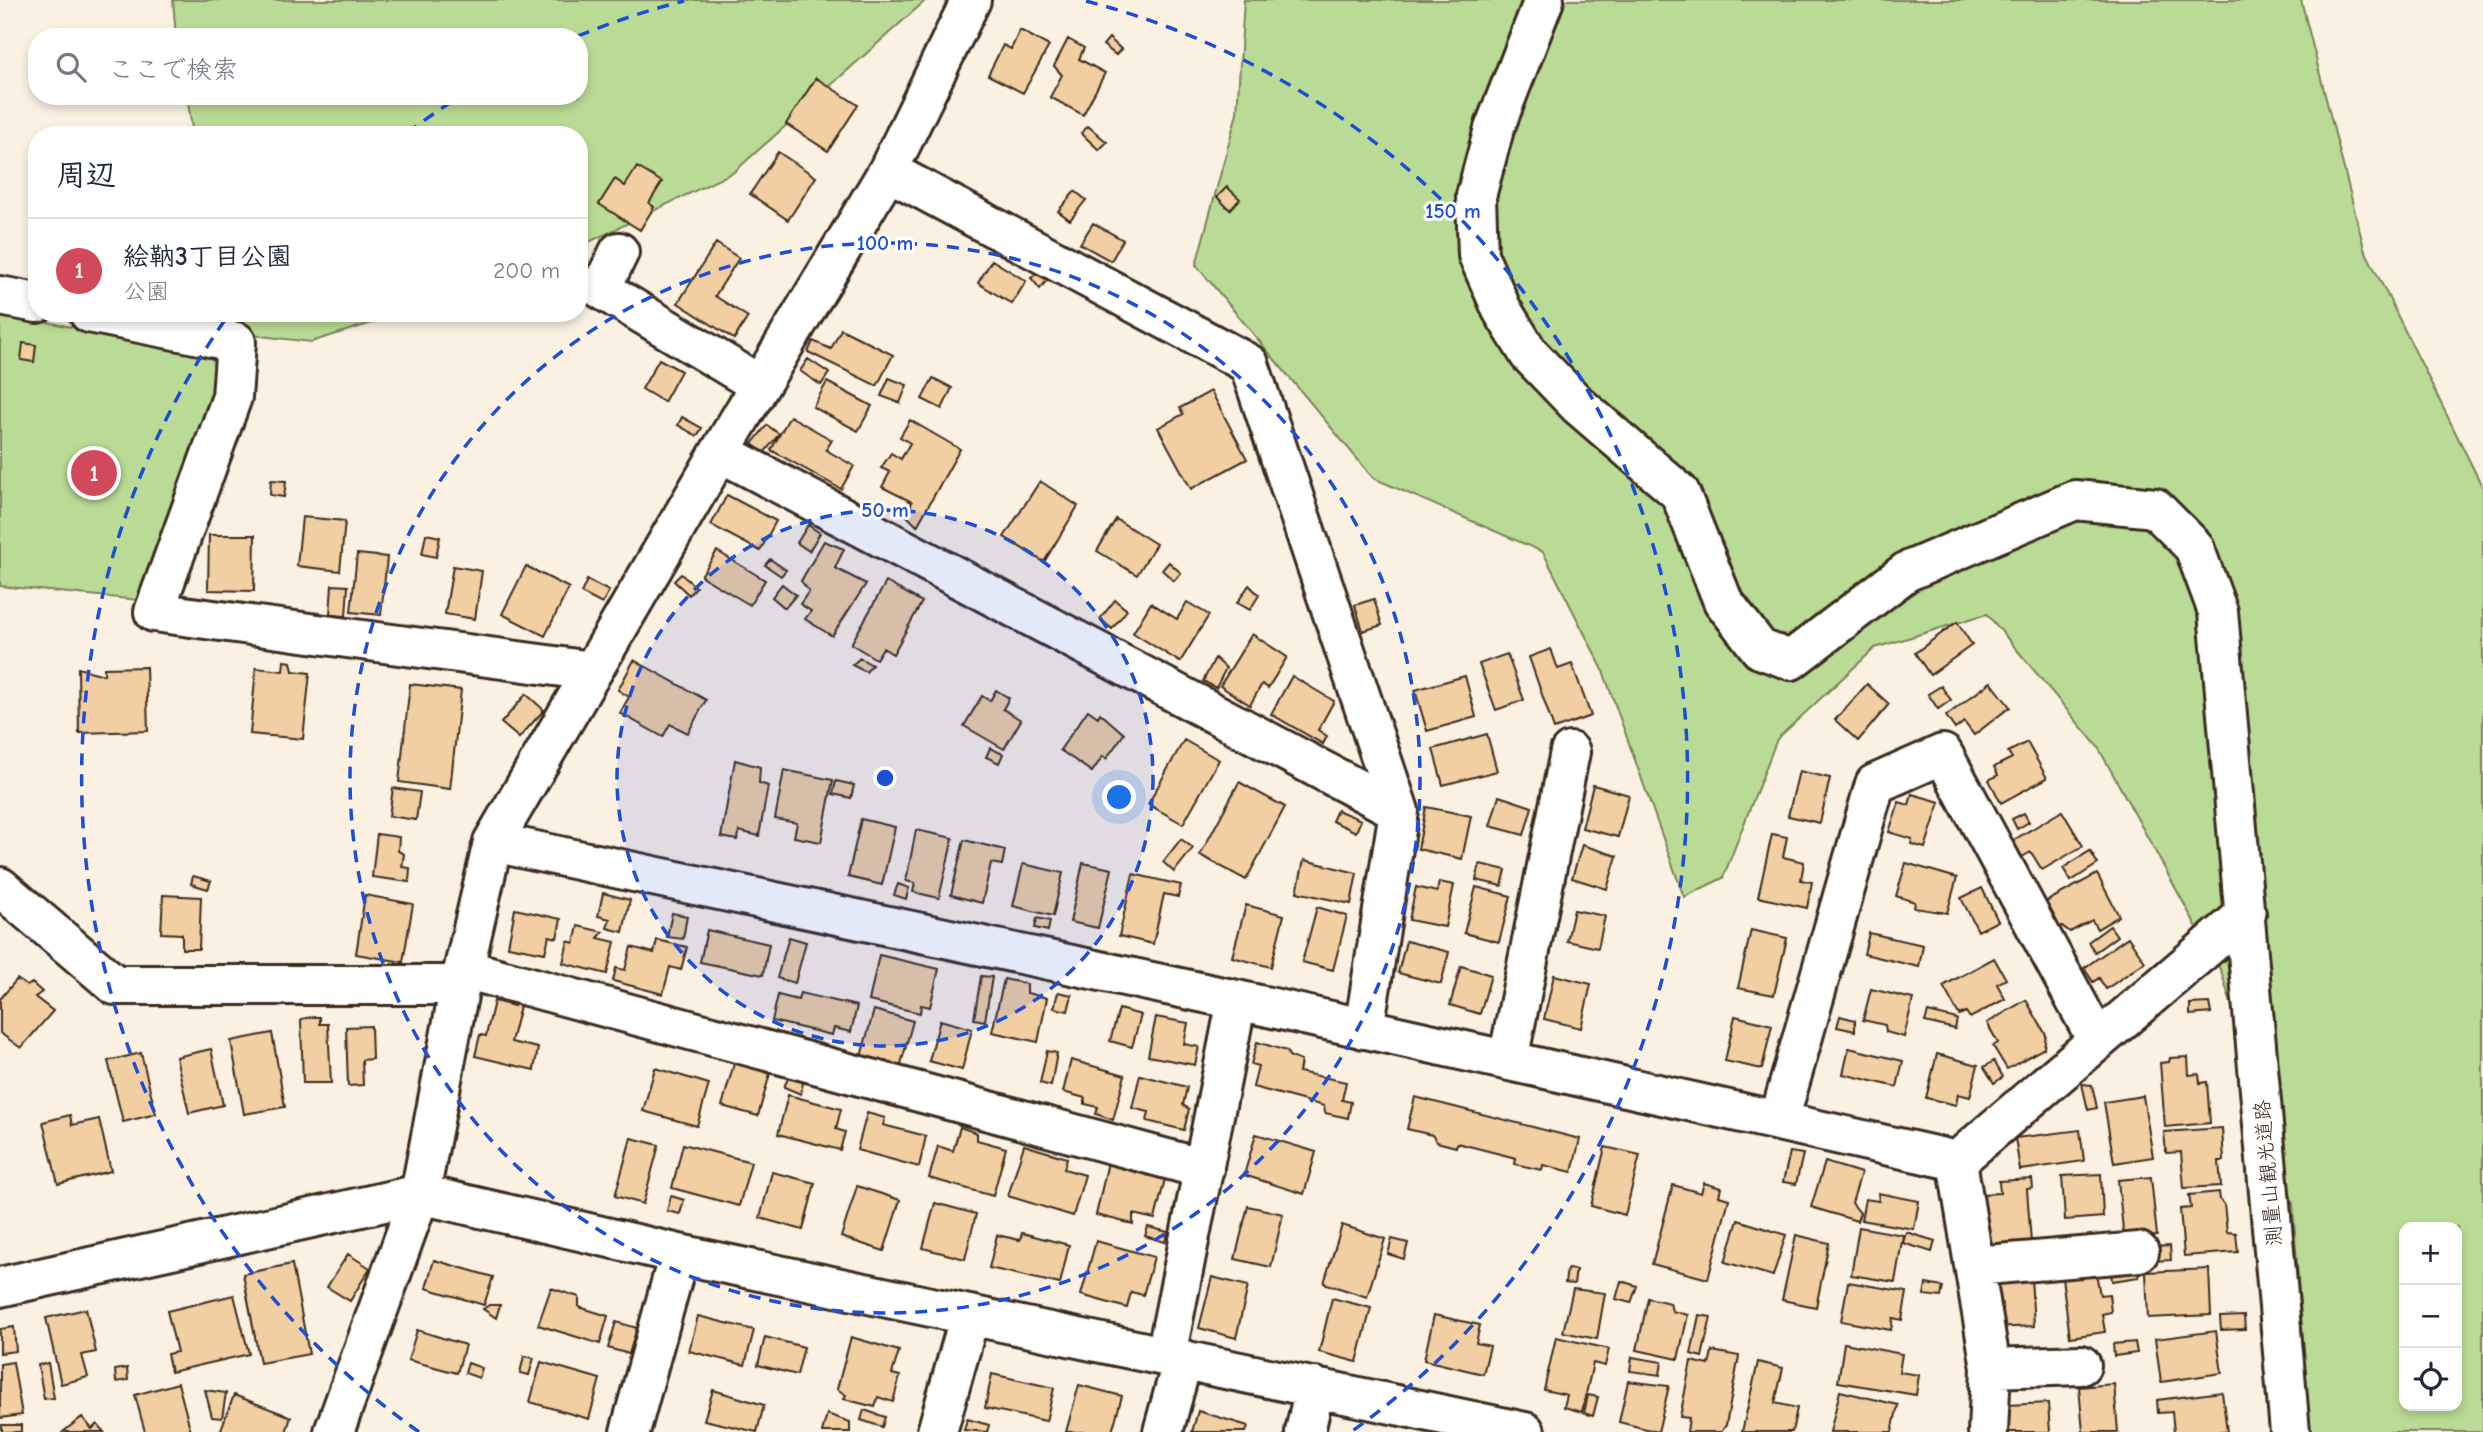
<!DOCTYPE html>
<html lang="ja">
<head>
<meta charset="utf-8">
<style>
  :root { --surface:#fff; --page:#f2f2f3; --text:#1f2937; --muted:#747a83; --line:#e0e1e3; --accent:#d1495b }
  body { margin:0; font-family:"Comic Neue","Klee One",sans-serif; background:var(--page); color:var(--text) }
  .controls { position:absolute; right:21px; bottom:21px; display:grid; overflow:hidden; border-radius:14px; box-shadow:0 4px 10px #0003 }
  .controls button { width:63px; height:63px; display:grid; place-items:center; padding:0; border:0; border-bottom:2px solid var(--line); background:var(--surface); color:var(--text); font:35px sans-serif }
  .you { position:absolute; left:1120px; top:798px; width:24px; height:24px; margin:-18px; border:5px solid #fff; border-radius:50%; background:#1a73e8; box-shadow:0 0 0 10px #1a73e833 }
  .badge { display:grid; place-items:center; width:46px; height:46px; border-radius:50%; background:var(--accent); color:#fff; font-size:23px; font-weight:700 }
  .pin { position:absolute; translate:-50% -50%; border:4px solid #fff; box-shadow:0 2px 7px #0006 }
  .list { margin:0; padding:0; list-style:none }
  h2 { display:flex; justify-content:space-between; align-items:center; height:91px; margin:0; padding:0 28px; font-size:30px }
  h2 small { font-size:23px; font-weight:400; color:var(--muted) }
  .list li { display:grid; grid-template-columns:46px 1fr auto; gap:21px; align-items:center; box-sizing:border-box; height:105px; padding:0 28px; border-top:2px solid var(--line) }
  .list b { display:block; font-size:26px; white-space:nowrap }
  .list p { margin:0; font-size:23px; white-space:nowrap; color:var(--muted) }
  .list em { font-size:23px; font-style:normal; color:var(--muted) }
  .icon { flex:none; width:38px; height:38px; fill:none; stroke:currentColor; stroke-width:2; stroke-linecap:round; stroke-linejoin:round }
  .map { position:relative; flex:none; width:2483px; height:1432px; overflow:hidden }
  .search { position:absolute; background:var(--surface); box-shadow:0 4px 10px #0003; left:28px; top:28px; width:560px; height:77px; display:flex; align-items:center; gap:18px; box-sizing:border-box; padding:0 24px; border-radius:28px; color:var(--muted); font-size:26px }
  .panel { position:absolute; background:var(--surface); box-shadow:0 4px 10px #0003; left:28px; top:126px; width:560px; height:196px; border-radius:28px }
  .map>svg:first-child { display:block }
  .green { fill:#badb95; stroke:#7a825a; stroke-width:2; fill-rule:evenodd }
  .building { fill:#f1cfa2; stroke:#3b2a1e; stroke-width:2 }
  .lines { fill:none; stroke-linecap:round; stroke-linejoin:round }
  .minor-casing { stroke:#3b2a1e; stroke-width:44 }
  .minor { stroke:#fff; stroke-width:38 }
  .ring { fill:none; stroke:#1d4ed8; stroke-width:3.5; stroke-dasharray:12 9 }
  .labels { text-anchor:middle; stroke-width:6; stroke-linejoin:round; paint-order:stroke }
  .street-label { font-size:21px; fill:#3b2a1e; stroke:#fff }
  .centre { fill:#1d4ed8; stroke:#fff; stroke-width:3.5 }
  .ring-label { font-size:21px; text-anchor:middle; font-weight:bold; fill:#1d4ed8; stroke:#fff; stroke-width:6; stroke-linejoin:round; paint-order:stroke }
</style>
</head>
<body>
<div class="map">
<svg width="2483" height="1432" viewBox="0 0 2483 1432">
  <rect width="100%" height="100%" fill="#fbf1e3"/>
  <filter id="ink" filterUnits="userSpaceOnUse"><feTurbulence type="fractalNoise" baseFrequency=".0143" numOctaves="2"/><feDisplacementMap in="SourceGraphic" scale="14" xChannelSelector="R" yChannelSelector="G"/><feConvolveMatrix kernelMatrix="1 2 1 2 8 2 1 2 1" color-interpolation-filters="sRGB"/></filter>
  <g filter="url(#ink)">
    <path class="green" d="M173,0h753l-192,172 -155,75v-112h-386l-6,-39h392v-59h-403z
      M1244,0h1057l63,248 119,240v944h-175l-15,-228 -72,-233 -123,-224 -111,-133 -112,34 -98,91 -54,139 -39,19 -82,-229 -59,-116 -170,-74 -177,-213 41,-152zM2404,1227h53v179h-53z
      M0,312l224,47 -76,242 -148,-15z
      M225,313h179l-93,29 -83,-10z"/>
    <path class="building" d="M1020,30l29,16 -26,47 -35,-18 15,-30 8,4z
      M1109,38l12,11 -5,6 -13,-10z
      M1068,39l16,9 -5,11 26,14 -22,42 -33,-18 12,-22 -8,-9z
      M816,78l42,27 -30,46 -42,-27z
      M1088,126l19,16 -8,8 -18,-17z
      M778,152l38,25 -28,43 -38,-26z
      M637,167l25,15 -13,21 5,4 -14,23 -41,-26 16,-25 10,7z
      M1227,187l13,12 -10,11 -13,-13z
      M1075,191l11,9 -16,20 -12,-9z
      M1093,223l30,17 -12,21 -31,-17z
      M716,243l23,15 -24,38 33,21 -14,22 -56,-36z
      M992,260l34,21 -14,23 -34,-21z
      M1037,273l10,7 -7,9 -9,-11z
      M841,329l52,26 -16,31 -69,-34 5,-11 18,8z
      M23,343l13,2 -2,17 -13,-2z
      M659,359l22,12 -17,31 -22,-13z
      M808,359l21,14 -8,12 -21,-14z
      M889,378l18,7 -7,18 -19,-7z
      M933,378l19,10 -10,21 -20,-10z
      M827,382l45,24 -14,25 -45,-24z
      M1211,391l36,68 -56,30 -33,-61 25,-14 -3,-6z
      M790,416l42,24 -6,10 28,16 -13,23 -70,-39z
      M682,417l20,11 -5,8 -19,-11z
      M910,420l50,29 -43,77 -10,-10 5,-14 -30,-15 8,-15 -9,-4 10,-15 10,6 9,-16 -10,-6z
      M767,425l12,9 -15,19 -12,-9z
      M271,480l15,1 -2,16 -14,-2z
      M1040,481l38,25 -34,56 -40,-25z
      M727,495l49,26 -16,30 -49,-26z
      M302,517l43,4 -5,50 -43,-5z
      M1116,519l40,25 -19,31 -40,-24z
      M808,525l12,8 -11,18 -12,-8z
      M426,534l14,3 -4,20 -14,-3z
      M209,535h46l-1,56 -46,-1z
      M824,541l20,8 -9,19 31,16 -34,52 -27,-17 6,-8 -11,-7 9,-13 -8,-10z
      M717,551l48,29 -15,25 -49,-29z
      M357,554l30,3 -6,58 -30,-3z
      M770,559l16,11 -5,6 -16,-11z
      M1169,562l12,11 -7,8 -12,-11z
      M453,566l29,5 -7,48 -30,-5z
      M526,566l43,22 -24,48 -43,-22z
      M681,574l15,13 -7,8 -15,-14z
      M587,580l22,11 -7,13 -21,-11z
      M886,582l36,20 -29,52 -10,-6 -7,11 -25,-15z
      M782,584l14,11 -11,13 -13,-11z
      M332,585l16,1 -2,30 -16,-1z
      M1249,585l10,10 -9,15 -13,-7z
      M1374,599l8,26 -19,6 -8,-26z
      M1115,600l12,10 -15,19 -12,-10z
      M1187,602l22,13 -29,47 -47,-29 18,-30 26,16z
      M1957,622l15,23 -42,30 -15,-22z
      M1252,634l35,23 -19,31 -6,-4 -12,21 -30,-19z
      M1551,649l7,20 14,-5 19,52 -37,13 -25,-72z
      M1507,654l17,46 -28,10 -17,-46z
      M860,658l12,7 -6,7 -14,-7z
      M1215,658l11,10 -10,20 -13,-7z
      M634,660l72,40 -18,33 -18,-9 -7,13 -43,-24 9,-16 -11,-7z
      M284,661l7,1 2,9 17,2 -7,66 -53,-5 6,-66 27,3z
      M146,667l2,64 -69,2 -1,-65 26,7v-7z
      M1292,676l42,25 -16,29 9,6 -4,8 -52,-30z
      M1465,676l11,41 -49,14 -12,-41z
      M1991,682l19,25 -36,28 -10,-13 -9,7 -9,-13z
      M410,684l51,6 -11,99 -51,-7z
      M1867,684l22,20 -31,37 -23,-21z
      M1941,686l10,14 -13,9 -10,-15z
      M996,690l13,8 -6,11 18,11 -17,29 -40,-23 18,-30 8,5z
      M526,694l18,16 -25,28 -18,-15z
      M1088,710l10,7 2,-4 24,21 -18,25 -3,-3 -11,16 -32,-22z
      M1487,734l10,37 -54,14 -10,-36z
      M1184,740l35,20 -36,64 -35,-20z
      M2027,742l20,36 -46,25 -12,-23 9,-5 -4,-8 18,-9 -4,-6z
      M990,748l13,6 -4,9 -13,-6z
      M735,760l25,7 -1,16 9,3 -9,50 -20,-5 -2,9 -16,-3z
      M784,770l49,10 -12,62 -27,-5 3,-14 -22,-4z
      M1799,771l31,7 -10,45 -32,-7z
      M836,781l18,4 -3,13 -18,-4z
      M1239,782l46,25 -39,73 -46,-25z
      M1593,785l36,10 -11,42 -36,-9z
      M393,788l27,4 -4,28 -27,-4z
      M1912,794l28,8 -15,46 -14,-4 1,-5 -23,-7 10,-30 10,3z
      M1499,796l33,11 -8,28 -34,-9z
      M1426,807l45,9 -9,43 -44,-10z
      M1337,810l24,10 -5,12 -24,-11z
      M2062,811l21,35 -41,24 -11,-18 -9,5 -10,-16z
      M2024,813l5,9 -12,7 -5,-10z
      M861,819l34,8 -13,58 -34,-8z
      M916,830l37,8 -14,60 -26,-6 2,-9 -9,-2z
      M377,834l22,3 -1,14 6,3 -2,13 8,1 -1,14 -37,-5z
      M1772,834l15,3 -4,20 21,5 -3,18 11,2 -5,26 -49,-11z
      M1181,839l12,9 -19,24 -11,-10z
      M964,840l41,10 -3,15 -11,-2 -9,40 -31,-8z
      M1582,845l35,11 -10,33 -35,-11z
      M2090,851l8,13 -27,17 -8,-13z
      M1304,860l53,13 -6,31 -54,-12z
      M1083,863l29,6 -14,59 -28,-6z
      M1906,863l51,15 -10,35 -33,-5 1,-6 -19,-6z
      M1023,864l40,9 -10,43 -40,-10z
      M1480,864l26,6 -4,16 -26,-6z
      M1133,874l48,11 -3,12 -14,-3 -11,50 -34,-8z
      M2097,874l22,42 -22,13 -5,-9 -22,12 -8,-6 -10,5 -14,-25z
      M193,876l18,5 -3,8 -17,-5z
      M1439,882l15,3 -9,42 -36,-7 7,-33 21,5z
      M898,884l11,4 -3,11 -12,-4z
      M1476,887l35,9 -12,46 -35,-9z
      M1982,888l16,33 -20,10 -17,-33z
      M603,893l27,7 -7,32 -16,-4 3,-9 -12,-3z
      M163,895l38,2 -2,52h-17v-15l-21,-1z
      M365,895l48,9 -10,58 -47,-8z
      M1246,905l38,10 -13,52 -39,-10z
      M1317,907l30,9 -14,54 -31,-8z
      M515,909l46,10 -4,19 -8,-2 -4,17 -37,-7z
      M1574,910l31,6 -7,32 -31,-7z
      M672,913l15,3 -4,23 -16,-2z
      M1037,918l13,3 -2,10 -13,-3z
      M578,926l25,6 -5,6 17,4 -8,32 -44,-11 5,-22 6,2z
      M2110,926l7,10 -22,16 -7,-10z
      M707,930l62,14 -6,31 -63,-13z
      M1751,930l36,8 -13,57 -36,-7z
      M1869,933l54,12 -4,22 -55,-13z
      M789,937l17,5 -11,41 -18,-5z
      M2128,937l17,25 -39,27 -7,-11 -6,4 -9,-14z
      M657,940l30,7 -6,23 -11,-3 -7,27 -50,-13 3,-13 9,2 6,-23 23,6z
      M1406,941l43,11 -8,32 -43,-11z
      M879,955l60,14 -9,38 -9,-2 -1,8 -51,-12z
      M1994,958l12,21 -9,5 8,15 -35,19 -4,-6 -7,3 -16,-29z
      M1461,966l30,9 -11,39 -30,-9z
      M1554,975l37,9 -10,44 -37,-9z
      M981,976l11,1 -7,44 -11,-2z
      M17,979l10,7 5,-3 10,9 -7,5 18,14 -32,37 -21,-15v-34z
      M1004,979l23,5v9l20,5 -9,44 -46,-10z
      M1871,989l42,10 -9,38 -18,-5 -1,-7 -22,-5z
      M1058,992l14,3 -4,16 -14,-3z
      M800,993l57,13 -6,26 -17,-4 -2,7 -60,-14 6,-26 20,5z
      M516,1000l5,2 -10,40 27,6 -4,22 -59,-14 5,-21 6,1 8,-35 20,5z
      M2026,1000l20,35 -2,13 -37,21 -14,-23 5,-3 -11,-20z
      M2209,1003l2,10 -21,2v-11z
      M1119,1009l22,6 -9,32 -22,-6z
      M874,1010l39,11 -14,50 -39,-11z
      M1928,1012l29,7 -2,10 -30,-7z
      M1735,1016l37,9 -10,44 -37,-8z
      M1840,1016l15,4v11l-18,-4z
      M312,1017h8v7h8l3,59h-28l-2,-64z
      M1156,1017l32,6 -4,21 15,3 -4,18 -47,-9z
      M940,1020l32,9 -10,41 -33,-9z
      M371,1026l1,33 -10,1 1,25 -15,1 -2,-59z
      M272,1033l13,74 -41,7 -13,-73z
      M1257,1042l30,9 2,5 12,5 -2,11 47,10 -4,18 9,2 -3,16 -23,-5 -1,-7 -71,-19 5,-21 -7,-2z
      M1849,1048l54,13 -6,26 -54,-13z
      M211,1049l12,56 -34,8 -13,-56z
      M1047,1051l10,2 -6,33 -11,-3z
      M141,1053l15,61 -33,8 -15,-61z
      M1937,1054l41,11 -8,32 -12,-3 -2,11 -30,-7z
      M2188,1057l1,18 10,-1 1,9 7,-1 3,41 -45,4 -5,-64 9,-1 1,-4z
      M735,1060l36,10 -13,46 -36,-10z
      M1071,1060l54,15 -12,45 -17,-6 2,-7 -13,-3v-6l-22,-6z
      M1994,1061l9,16 -9,6 -10,-16z
      M655,1068l54,16 -12,42 -54,-15z
      M791,1072l13,5 -3,17 -17,-7z
      M1140,1075l47,12 -4,18 6,4 -5,21 -37,-9 2,-9 -17,-4z
      M2082,1084l10,1 5,23 -9,2z
      M788,1095l53,14 -5,20 9,3 -5,18 -62,-16z
      M2143,1096l10,61 -39,6 -10,-61z
      M1415,1097l165,42 -8,33 -29,-7 -1,5 -27,-6 1,-6 -59,-15 -1,4 -19,-5 -5,-7 -25,-6z
      M867,1113l18,5 -2,7 43,11 -7,31 -62,-17z
      M70,1115l2,10 27,-6 12,52 -53,13 -15,-62z
      M960,1127l17,6v7l29,8 -13,48 -64,-18 9,-32 15,5z
      M2222,1128l2,33h-5l2,25 -37,2 -3,-36 -15,1 -2,-21z
      M2080,1130l4,31 -64,9 -5,-32z
      M1256,1134l60,18 -12,42 -60,-19z
      M631,1138l28,7 -16,59 -28,-8z
      M683,1144l68,18 -12,44 -67,-18z
      M1024,1145l43,13 -3,11 21,6 -12,41 -65,-20z
      M1605,1147l35,8 -15,60 -34,-9z
      M1790,1152l13,2 -7,30 -13,-2z
      M1108,1162l58,13 -11,44 -22,-5v10l-37,-9z
      M1825,1162l36,11 -9,30 8,10 -3,8 -46,-14z
      M772,1172l43,11 -12,47 -43,-12z
      M2101,1174l2,43 -38,3 -3,-44z
      M2151,1177l6,59 -33,4 -6,-60z
      M2032,1179l1,9 -6,1 4,54 -45,3 -4,-52 18,-1 -1,-12z
      M1704,1183l17,5 -2,8 10,3 -21,80 -56,-15 21,-79 28,8z
      M857,1186l43,14 -16,51 -43,-14z
      M2219,1192l1,8 4,4 3,28 9,1 2,19 -54,4 -4,-47 11,-1 -2,-13z
      M1878,1193l41,8 -5,28 -53,-9 4,-21 14,2z
      M671,1196l13,4 -4,14 -13,-3z
      M935,1203l41,11 -11,45 -42,-11z
      M1248,1206l35,8 -12,53 -36,-8z
      M1738,1220l48,15 -13,41 -48,-14z
      M1342,1225l43,14 -18,58 -43,-14z
      M1148,1227l20,5 -3,10 -20,-6z
      M1859,1227l44,8 -8,47 -44,-7z
      M1906,1232l29,9 -3,11 -29,-9z
      M1022,1233l47,12 -9,39 -71,-16 8,-33 23,5z
      M1796,1235l33,8 -13,64 -34,-7z
      M1392,1239l16,4 -4,16 -16,-5z
      M1096,1241l58,16 -11,38 -12,-3 -4,16 -46,-13z
      M2170,1246l1,14 -19,1 -1,-14z
      M348,1254l22,14 -20,33 -23,-14z
      M434,1260l59,17 -9,28 -58,-17z
      M292,1264l17,90 -49,9 -17,-89z
      M2137,1266l2,11 -27,4 -1,-11z
      M1567,1269l9,1 -2,14 -9,-1z
      M2209,1269l2,46 -63,3 -2,-46z
      M2096,1273l4,22 9,-1 2,18 -9,2 3,18 -35,5 -8,-59z
      M1212,1277l36,9 -12,52 -37,-10z
      M2031,1277l3,49 -40,2 -3,-48z
      M1621,1281l16,5 -6,17 -15,-4z
      M1848,1282l59,10 -5,28 -9,-2 -2,12 -50,-9z
      M1926,1284l17,3 -2,10 -17,-2z
      M551,1288l28,9v10l29,9 -8,28 -62,-19z
      M1573,1289l32,4 -8,46 -34,-7z
      M234,1295l15,59 -78,18 -4,-18 10,-2 -10,-41z
      M1332,1298l39,10 -14,54 -38,-10z
      M1648,1298l22,5 2,8 16,4 -10,44 -41,-9z
      M489,1305h11l-4,13 -13,-9z
      M86,1309l10,43 -14,3 6,22 -27,7 -15,-66z
      M1434,1315l46,10 -4,18 14,3 -7,28 -59,-14z
      M1699,1315l12,2 -9,40 -11,-3z
      M698,1316l56,14 -9,35 -56,-14z
      M2244,1316l1,13 -24,1 -1,-13z
      M616,1322l21,6 -8,26 -21,-6z
      M14,1327l2,24 -16,2v-24z
      M417,1330l48,15 -8,28 -49,-13z
      M2216,1331l6,42 -61,9 -6,-43z
      M765,1337l39,10 -7,28 -39,-10z
      M851,1337l48,14 -7,23 8,2 -7,26 -15,-5 -3,10 -31,-8 2,-4 -9,-6z
      M1556,1337l53,12 -4,17 -12,-3 -11,49 -18,-5 3,-12 -23,-5z
      M2135,1342l2,11 -23,3 -1,-12z
      M1844,1343l58,11 -3,18 20,3 -3,20 -78,-13z
      M1712,1351l27,5 -13,69 -5,7h-34l2,-14 -9,-1 11,-56 18,4z
      M524,1356l10,2 -5,17 -9,-2z
      M1632,1357l30,5 -2,13 -30,-4z
      M13,1362l9,53 -22,3v-54z
      M541,1362l59,17 -11,40 -59,-17z
      M1758,1362l25,6 -8,35 22,5 -5,24h-50z
      M48,1363l6,35 -10,1 -6,-34z
      M468,1363l14,5 -3,10 -14,-5z
      M127,1368l1,12 -12,2 -1,-12z
      M992,1374l62,14 -8,33 -61,-13z
      M1628,1381l41,5 -11,46 -39,-10z
      M178,1383l13,49h-46l-10,-37z
      M2114,1384l4,48h-35l-4,-45z
      M1079,1385l43,11 -10,36h-46z
      M205,1390l21,3 -4,25 -10,-1z
      M713,1390l51,15 -7,27 -53,-12z
      M1840,1391l58,14 -6,27h-62z
      M2222,1392l5,40h-53l-2,-20 -14,1 -1,-13z
      M234,1395l57,22 -5,15h-66z
      M1588,1395l10,2 -5,19 -9,-3z
      M2048,1403l2,29h-41l-1,-27z
      M864,1410l21,7 -3,10 -21,-7z
      M1198,1411l50,15 -2,6h-54z
      M827,1414l23,8v10h-28z
      M82,1417l10,12 5,-5 7,8h-41z
      M967,1419l22,6 -2,7 -23,-2z
      M2,1425h19v7h-19z"/>
    <g class="lines">
      <g class="minor-casing">
        <path id="minor" d="M1544,0l-50,129 -18,67 2,59 24,55 27,44 49,51 102,88 43,108 37,48 31,11 115,-88 169,-72 80,8 39,39 24,65 72,820
          M888,171l361,193 150,447 -35,218
          M619,252l-18,37 159,96
          M0,296l37,7
          M89,313l147,29 -4,55 -78,215 438,59
          M720,452l679,359
          M493,842l744,158 720,161 289,-247
          M0,887l115,98h345
          M464,969l740,200
          M1508,1060l62,-308
          M1779,1120l96,-336 68,-30 154,286
          M1957,1161l34,207 -3,64
          M1975,1266l164,-14
          M0,1287l420,-93 259,60 846,178
          M1166,1356l71,-356
          M1991,1368l90,-3
          M334,1432l86,-238 40,-209 33,-143 227,-390 168,-281 83,-171
          M630,1432l49,-178
          M937,1432l33,-117
          M1163,1432l20,-73
          M1305,1432l10,-45"/>
      </g>
      <use href="#minor" class="minor"/>
    </g>
  </g>
  <circle cx="885" cy="778" r="268" fill="#1d4ed8" fill-opacity=".12"/>
  <g class="ring">
    <circle cx="885" cy="778" r="268"/>
    <circle cx="885" cy="778" r="535"/>
    <path d="M419 1432A803 803 0 0 1 227 317M407 133A803 803 0 0 1 459 97M578 36A803 803 0 0 1 684 1M1086 1A803 803 0 0 1 1351 1432"/>
  </g>
  <g class="labels">
    <g class="street-label">
      <text transform="translate(2268 1173) rotate(-95)" y="7">測量山観光道路</text>
    </g>
  </g>
  <circle cx="885" cy="778" r="10" class="centre"/>
  <g class="ring-label">
    <text x="1453" y="218">150 m</text>
    <text x="885" y="250">100 m</text>
    <text x="885" y="517">50 m</text>
  </g>
</svg>
<div class="controls">
<button>+</button>
<button>−</button>
<button><svg class="icon" aria-label="locate" viewBox="0 0 24 24"><circle cx="12" cy="12" r="6"/><path d="M12 2v4M12 18v4M2 12h4M18 12h4"/></svg></button>
</div>
<div class="you"></div>
<div class="pin badge" style="left:94px;top:473px">1</div>
<div class="search"><svg class="icon" aria-label="search" viewBox="0 0 24 24"><circle cx="10" cy="10" r="6"/><path d="M15 15l6 6"/></svg>ここで検索</div>
<section class="panel">
<h2>周辺<small></small></h2>
<ul class="list">
<li><span class="badge">1</span><div><b>絵靹3丁目公園</b><p>公園</p></div><em>200 m</em></li>
</ul>
</section>
</div>
</body>
</html>
